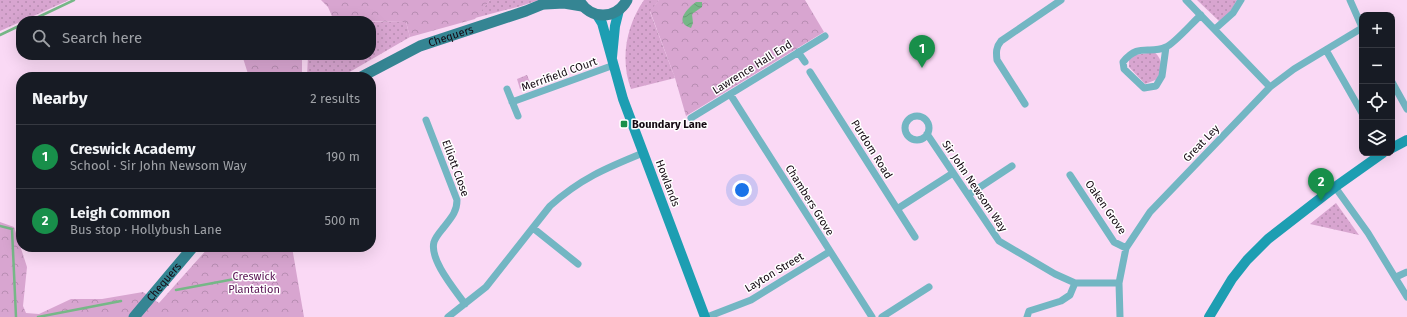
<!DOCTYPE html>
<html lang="en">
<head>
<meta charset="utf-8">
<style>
  :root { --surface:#171b24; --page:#20242c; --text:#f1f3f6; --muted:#9ea1a6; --line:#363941; --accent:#188f4a }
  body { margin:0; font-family:"Fira Sans",sans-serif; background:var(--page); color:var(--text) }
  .controls { position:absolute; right:12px; top:12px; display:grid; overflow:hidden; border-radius:8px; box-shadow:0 4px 16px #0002 }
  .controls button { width:36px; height:36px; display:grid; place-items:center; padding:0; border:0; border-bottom:1px solid var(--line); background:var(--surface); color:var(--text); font:20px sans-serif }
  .you { position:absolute; left:742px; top:190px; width:14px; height:14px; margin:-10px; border:3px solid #fff; border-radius:50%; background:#1a73e8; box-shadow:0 0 0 6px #1a73e833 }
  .badge { display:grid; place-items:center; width:26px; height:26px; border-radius:50%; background:var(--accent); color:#fff; font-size:13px; font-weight:700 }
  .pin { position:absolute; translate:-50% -33px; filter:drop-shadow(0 1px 2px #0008) }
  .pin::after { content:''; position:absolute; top:21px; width:14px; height:12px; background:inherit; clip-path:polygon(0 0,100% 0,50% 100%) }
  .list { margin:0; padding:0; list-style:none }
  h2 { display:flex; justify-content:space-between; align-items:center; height:52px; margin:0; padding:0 16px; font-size:17px }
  h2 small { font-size:13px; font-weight:400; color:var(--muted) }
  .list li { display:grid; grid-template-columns:26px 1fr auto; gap:12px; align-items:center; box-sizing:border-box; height:64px; padding:0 16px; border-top:1px solid var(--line) }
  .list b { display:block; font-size:15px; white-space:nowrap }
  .list p { margin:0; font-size:13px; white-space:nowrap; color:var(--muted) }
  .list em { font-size:13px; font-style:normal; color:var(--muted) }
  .icon { flex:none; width:22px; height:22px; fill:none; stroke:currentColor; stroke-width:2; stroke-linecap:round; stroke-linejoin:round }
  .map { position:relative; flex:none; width:1407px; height:317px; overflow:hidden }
  .search { position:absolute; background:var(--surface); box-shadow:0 4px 16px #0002; left:16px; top:16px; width:360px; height:44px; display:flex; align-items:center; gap:10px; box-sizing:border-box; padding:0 14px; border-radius:16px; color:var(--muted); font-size:15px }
  .panel { position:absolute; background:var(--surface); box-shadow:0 4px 16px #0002; left:16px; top:72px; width:360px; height:180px; border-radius:16px }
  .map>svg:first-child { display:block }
  .grass { fill:url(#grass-dots) }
  .forest { fill:url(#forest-crowns) }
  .water { fill:url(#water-waves) }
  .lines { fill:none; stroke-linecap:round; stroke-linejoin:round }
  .stream { stroke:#76b787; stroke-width:2.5 }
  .street { stroke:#73b6c3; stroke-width:7 }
  .secondary { stroke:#1d9eb2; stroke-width:10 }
  .primary { stroke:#358593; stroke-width:11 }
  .poi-dot { fill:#188f4a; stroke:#fff; stroke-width:1.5 }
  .labels { text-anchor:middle; stroke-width:3; stroke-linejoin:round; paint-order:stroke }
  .street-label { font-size:11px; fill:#150a13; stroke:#fff }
  .poi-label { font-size:11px; font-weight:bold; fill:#150a13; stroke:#fff; text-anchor:start }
  .park-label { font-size:11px; fill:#551050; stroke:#fff }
</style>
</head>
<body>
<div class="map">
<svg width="1407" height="317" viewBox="0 0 1407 317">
  <defs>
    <pattern id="grass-dots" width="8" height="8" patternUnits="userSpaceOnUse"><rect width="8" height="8" fill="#d8a5d0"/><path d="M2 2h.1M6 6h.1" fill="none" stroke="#b88db2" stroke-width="1.8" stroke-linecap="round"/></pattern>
    <pattern id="forest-crowns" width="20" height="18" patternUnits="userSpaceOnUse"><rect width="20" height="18" fill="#d8a5d0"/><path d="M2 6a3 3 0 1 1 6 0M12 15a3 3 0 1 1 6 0" fill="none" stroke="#b88db2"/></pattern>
    <pattern id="water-waves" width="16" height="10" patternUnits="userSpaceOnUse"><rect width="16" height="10" fill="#76b787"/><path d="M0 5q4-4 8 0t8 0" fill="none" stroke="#659c74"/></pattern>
  </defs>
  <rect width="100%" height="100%" fill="#fad9f5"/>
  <path class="grass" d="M0,0h69l-69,31z
    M490,0h49l-18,6 -46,12z
    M644,0h15l-9,12 25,66 -44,11c-11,-29 -5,-63 13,-89z
    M1197,0h40l-10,17 -8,4z
    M371,22h35l4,15 -69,40h-34l1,-22h63z
    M1154,52c10,8 7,16 4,27l-13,5 -16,-17v-7l6,-5z
    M1336,203l23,32 -49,-11z"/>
  <path class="forest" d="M321,0h169l-15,19 -65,18 -4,-15 -72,-1 -6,-14z
    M659,0h146l19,32 -138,84 -11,-38 -25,-67z
    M242,55h60v22h-53z
    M527,75l4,10 -11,4 -3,-10z
    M0,222l14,5 13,40 -4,39 3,7 13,1 32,-15h31l41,-7 16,11 50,-56h83l12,70h-304z"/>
  <path class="water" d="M696,2h6v5l-10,7 1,9 -2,5c-18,-6 -3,-20 5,-26z"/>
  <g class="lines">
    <path class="stream" d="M30,21l44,-21
      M0,35l21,-10
      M0,226l12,3 4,88
      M176,290l80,-15
      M38,317l83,-16"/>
    <path class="street" d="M1186,0l84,87
      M1350,0l12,27
      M1215,29l18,-16 8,-13
      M1166,47l-4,29 -6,10 -12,2 -20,-19 -1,-7c16,-20 26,-7 43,-15 8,-3 27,-25 35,-32
      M1326,50l36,63
      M798,52l7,10
      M810,72l105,165
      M1392,82l15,27
      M507,89l11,27
      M730,94l142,223
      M512,102l102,-37
      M1025,104l-28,-44c-1,-8 -1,-13 4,-19l60,-41
      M905 128a12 12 0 1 1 24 0a12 12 0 1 1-24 0Z
      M691,118l134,-82
      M426,120l31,80c0,12 -6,18 -13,27 -4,5 -8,9 -10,15 -5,18 22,49 31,62
      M927,134l72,107 56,33 20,9h44
      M1070,175l44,67 12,6
      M1335,187l33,46 39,64
      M968,195l44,-29
      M897,209l56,-36
      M533,228l45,36
      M1396,277l11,-5
      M448,317l38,-30 64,-81c30,-27 56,-38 93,-53
      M707,317l44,-17 78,-48
      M882,317l47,-30
      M1027,317l2,-6 32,-10 9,-6 5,-12
      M1120,317l-1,-34 7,-35 24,-36 120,-125 24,-18 68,-41"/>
    <path class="secondary" d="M597,15l5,8 21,76 82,218
      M612,57l3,-31 4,-16
      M1392,148l15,-8
      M1209,317l23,-38 15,-19 21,-21 67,-52 48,-34"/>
    <g class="primary">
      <path d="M579,0c11,20 37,20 48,0"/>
      <path d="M545,4l19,-1 18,3"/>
      <path id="s1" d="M361,77l59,-31 106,-35 27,-11"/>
      <path id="s2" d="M134,317l59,-70"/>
    </g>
  </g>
  <rect class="poi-dot" x="620" y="120" width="8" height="8" rx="2"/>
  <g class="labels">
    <g class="street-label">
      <text dy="4" stroke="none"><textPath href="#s1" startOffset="99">Chequers</textPath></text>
      <text transform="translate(752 67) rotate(-32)" y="4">Lawrence Hall End</text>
      <text transform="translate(559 74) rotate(-20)" y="4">Merrifield COurt</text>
      <text transform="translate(1201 143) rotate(-46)" y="4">Great Ley</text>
      <text transform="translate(872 149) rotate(58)" y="4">Purdom Road</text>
      <text transform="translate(456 168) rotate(70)" y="4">Elliott Close</text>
      <text transform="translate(668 183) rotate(69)" y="4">Howlands</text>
      <text transform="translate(975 186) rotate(56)" y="4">Sir John Newsom Way</text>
      <text transform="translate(810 200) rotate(58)" y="4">Chambers Grove</text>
      <text transform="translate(1106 207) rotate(55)" y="4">Oaken Grove</text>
      <text transform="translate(774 272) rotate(-31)" y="4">Layton Street</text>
      <text dy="4" stroke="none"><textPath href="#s2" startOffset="46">Chequers</textPath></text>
    </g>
    <g class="poi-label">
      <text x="632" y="128">Boundary Lane</text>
    </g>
    <g class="park-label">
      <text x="254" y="280">Creswick<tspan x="254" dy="13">Plantation</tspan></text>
    </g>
  </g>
</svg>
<div class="controls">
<button>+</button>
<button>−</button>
<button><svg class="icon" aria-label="locate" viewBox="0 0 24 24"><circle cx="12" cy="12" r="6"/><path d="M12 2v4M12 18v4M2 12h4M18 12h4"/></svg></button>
<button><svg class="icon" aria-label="layers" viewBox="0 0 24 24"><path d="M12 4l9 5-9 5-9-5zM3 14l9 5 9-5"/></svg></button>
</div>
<div class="you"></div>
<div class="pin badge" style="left:922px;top:68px">1</div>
<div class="pin badge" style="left:1321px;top:201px">2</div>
<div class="search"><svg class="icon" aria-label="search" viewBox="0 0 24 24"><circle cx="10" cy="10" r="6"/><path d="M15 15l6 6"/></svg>Search here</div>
<section class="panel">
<h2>Nearby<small>2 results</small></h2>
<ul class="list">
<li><span class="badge">1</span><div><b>Creswick Academy</b><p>School · Sir John Newsom Way</p></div><em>190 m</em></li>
<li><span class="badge">2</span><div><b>Leigh Common</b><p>Bus stop · Hollybush Lane</p></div><em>500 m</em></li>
</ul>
</section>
</div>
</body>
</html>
